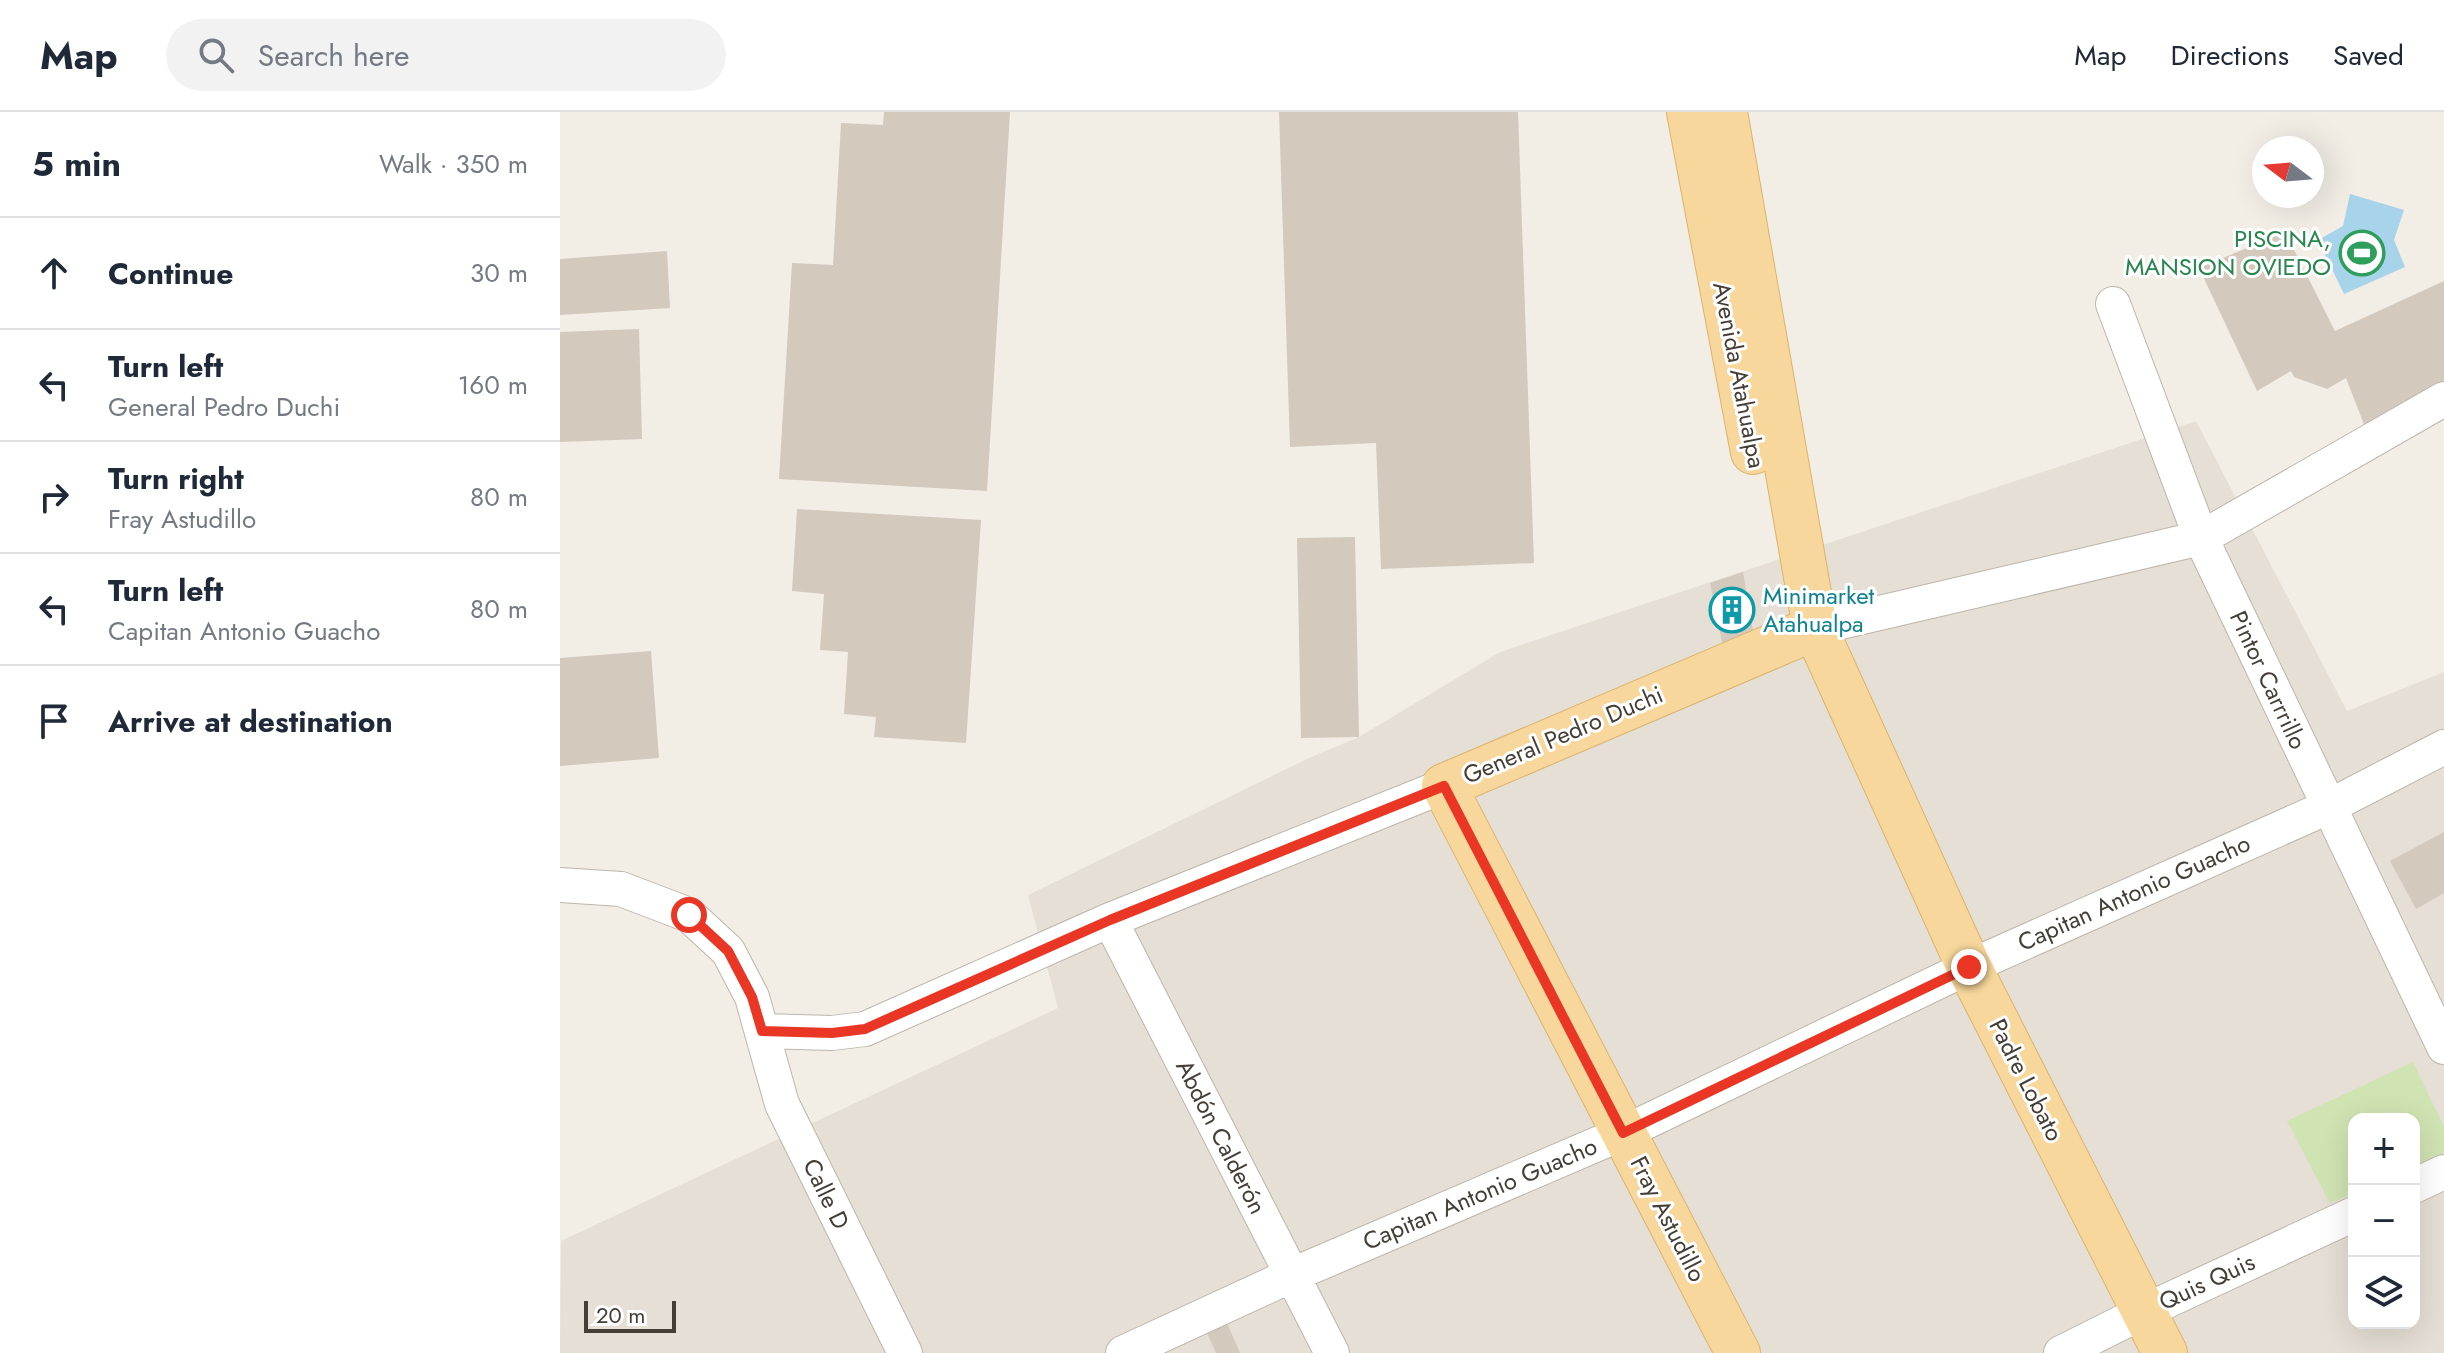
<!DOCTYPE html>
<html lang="en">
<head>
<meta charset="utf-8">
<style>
  :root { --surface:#fff; --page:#f2f2f3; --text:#1f2937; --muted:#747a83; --line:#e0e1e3 }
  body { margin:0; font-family:Jost,sans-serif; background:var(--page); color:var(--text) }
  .controls { position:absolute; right:24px; bottom:24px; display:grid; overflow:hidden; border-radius:16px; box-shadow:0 8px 32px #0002 }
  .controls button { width:72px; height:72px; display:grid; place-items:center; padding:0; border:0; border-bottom:2px solid var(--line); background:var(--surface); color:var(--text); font:40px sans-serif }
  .compass { position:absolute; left:1692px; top:24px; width:72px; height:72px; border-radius:50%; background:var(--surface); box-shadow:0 8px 32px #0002; rotate:286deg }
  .scale { position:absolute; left:24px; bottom:20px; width:92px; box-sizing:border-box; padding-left:8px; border:4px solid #443e36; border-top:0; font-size:22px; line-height:28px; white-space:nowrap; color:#443e36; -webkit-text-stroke:6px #fff; paint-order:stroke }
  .stop { position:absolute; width:24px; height:24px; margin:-18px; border:6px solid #ea3725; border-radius:50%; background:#fff }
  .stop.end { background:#ea3725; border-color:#fff; box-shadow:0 2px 8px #0008 }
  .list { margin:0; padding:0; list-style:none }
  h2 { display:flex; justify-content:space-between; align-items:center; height:104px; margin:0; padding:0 32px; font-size:34px }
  h2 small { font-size:26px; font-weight:400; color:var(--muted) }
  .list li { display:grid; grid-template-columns:52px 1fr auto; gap:24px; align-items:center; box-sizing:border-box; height:112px; padding:0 32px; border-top:2px solid var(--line) }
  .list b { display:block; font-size:30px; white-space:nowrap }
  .list p { margin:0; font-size:26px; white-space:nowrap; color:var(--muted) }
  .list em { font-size:26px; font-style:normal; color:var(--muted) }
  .icon { flex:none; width:44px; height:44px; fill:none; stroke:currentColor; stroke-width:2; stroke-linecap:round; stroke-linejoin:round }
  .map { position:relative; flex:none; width:1884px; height:1241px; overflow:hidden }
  header { display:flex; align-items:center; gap:48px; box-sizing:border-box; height:112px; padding:0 40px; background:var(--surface); border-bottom:2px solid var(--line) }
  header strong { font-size:38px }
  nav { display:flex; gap:44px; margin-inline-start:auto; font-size:28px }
  .search { width:560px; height:72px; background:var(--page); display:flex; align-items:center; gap:20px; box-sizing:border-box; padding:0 28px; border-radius:44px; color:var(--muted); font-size:30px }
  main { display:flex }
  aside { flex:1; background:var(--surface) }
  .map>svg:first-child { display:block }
  .residential { fill:#e5dfd5; fill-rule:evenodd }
  .green { fill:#d0e3b2 }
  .water { fill:#a7d3eb }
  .building { fill:#d3c9bd }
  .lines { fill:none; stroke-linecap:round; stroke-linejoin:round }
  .minor-casing { stroke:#bdb5aa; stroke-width:36 }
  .major-casing { stroke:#dbb36c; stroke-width:46 }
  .minor { stroke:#fff; stroke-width:34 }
  .major { stroke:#f7d79b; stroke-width:44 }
  .route { stroke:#ea3725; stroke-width:10 }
  .labels { text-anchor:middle; stroke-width:6; stroke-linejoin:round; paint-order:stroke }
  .leisure-label { font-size:24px; fill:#27864d; stroke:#fff; text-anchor:end }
  .street-label { font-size:24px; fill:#443e36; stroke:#fff }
  .culture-label { font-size:24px; fill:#0d838f; stroke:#fff; text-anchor:start }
</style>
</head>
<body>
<header>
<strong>Map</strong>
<div class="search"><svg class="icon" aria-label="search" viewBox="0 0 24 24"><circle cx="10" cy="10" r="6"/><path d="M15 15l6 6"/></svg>Search here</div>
<nav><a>Map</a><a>Directions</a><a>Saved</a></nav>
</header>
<main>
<aside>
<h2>5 min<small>Walk · 350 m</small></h2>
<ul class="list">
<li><svg class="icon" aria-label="ahead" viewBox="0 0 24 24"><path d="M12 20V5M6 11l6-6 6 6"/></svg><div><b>Continue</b></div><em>30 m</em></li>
<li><svg class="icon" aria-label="left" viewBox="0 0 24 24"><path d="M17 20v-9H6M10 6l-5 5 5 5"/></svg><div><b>Turn left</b><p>General Pedro Duchi</p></div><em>160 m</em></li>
<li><svg class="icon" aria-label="right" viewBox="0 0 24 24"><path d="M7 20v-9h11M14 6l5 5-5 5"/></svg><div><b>Turn right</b><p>Fray Astudillo</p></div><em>80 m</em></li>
<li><svg class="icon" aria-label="left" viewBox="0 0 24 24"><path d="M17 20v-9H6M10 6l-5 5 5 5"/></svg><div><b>Turn left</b><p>Capitan Antonio Guacho</p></div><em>80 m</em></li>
<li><svg class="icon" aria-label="arrive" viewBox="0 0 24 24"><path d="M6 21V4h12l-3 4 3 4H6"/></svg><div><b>Arrive at destination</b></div></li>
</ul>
</aside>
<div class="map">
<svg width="1884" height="1241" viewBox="0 0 1884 1241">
  <rect width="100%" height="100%" fill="#f2eee6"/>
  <path class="residential" d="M1636,309l151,290 97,-39v681h-1884l1,-112 497,-233 -30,-113 281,-137 50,-21 141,-85zM1794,1007h60v204h-60z"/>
  <path class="green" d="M1853,950l31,65v26l-30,13v-47h-60v74l-24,10 -43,-82z"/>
  <path class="water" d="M1790,82l54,16 -10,30 11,27 -61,27 -26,-54 25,-14z"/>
  <path class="building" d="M324,0h126l-23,379 -208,-12 13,-216 41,2 8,-142 42,2z
    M719,0h239l16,451 -153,6 -5,-126 -86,4z
    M1725,120l50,99 109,-50v103l-79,43 -19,-49 -19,11 -33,-12 -3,-6 -34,20 -58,-123z
    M107,139l3,57 -110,7v-56z
    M79,217l3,110 -82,3v-110z
    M237,397l184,11 -15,223 -92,-6 2,-20 -32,-3 4,-62 -28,-2 4,-56 -32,-3z
    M795,425l4,200 -58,1 -4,-200z
    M1183,460l11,65 -30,15 -14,-69z
    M91,539l8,107 -99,8v-108z
    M1884,720v61l-28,16 -26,-48z
    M664,1204l16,37h-24l-12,-27z"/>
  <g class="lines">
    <g class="minor-casing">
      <path id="minor" d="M1553,192l88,234 243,509
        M1255,516l386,-90 243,-139
        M0,773l61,4 68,26 39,36 24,46 30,107 123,249
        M550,808l222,433
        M202,919l70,2 33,-4 245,-109 334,-134
        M1854,1074l30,-14
        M563,1241l169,-78 331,-142 346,-166 359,-160 116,-60
        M1501,1241l82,-41 211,-98"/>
    </g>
    <g class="major-casing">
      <path id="major" d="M1129,0l64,340
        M1165,0l90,516 154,339 196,386
        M1178,1241l-294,-567 371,-158"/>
    </g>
    <use href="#minor" class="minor"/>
    <use href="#major" class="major"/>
  </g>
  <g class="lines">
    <path class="route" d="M129,803l39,36 24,46 10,34 70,2 33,-4 245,-109 334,-134 179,347 346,-166"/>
  </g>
  <defs>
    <g id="stadium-ring" transform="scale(2.3)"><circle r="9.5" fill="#fff" stroke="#2e9e5b" stroke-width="1.5"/><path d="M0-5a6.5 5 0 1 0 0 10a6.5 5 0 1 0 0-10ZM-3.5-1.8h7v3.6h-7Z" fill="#2e9e5b"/></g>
    <g id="building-ring" transform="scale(2.3)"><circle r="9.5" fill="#fff" stroke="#0f9aa8" stroke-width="1.5"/><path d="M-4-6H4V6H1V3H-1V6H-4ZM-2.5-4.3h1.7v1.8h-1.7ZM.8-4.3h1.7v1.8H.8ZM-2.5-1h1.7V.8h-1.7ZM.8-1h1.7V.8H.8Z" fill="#0f9aa8"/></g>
  </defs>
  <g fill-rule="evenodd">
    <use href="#stadium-ring" x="1802" y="141"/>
    <use href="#building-ring" x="1172" y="498"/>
  </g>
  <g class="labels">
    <g class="leisure-label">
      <text x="1771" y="135">PISCINA,<tspan x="1771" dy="28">MANSION OVIEDO</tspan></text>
    </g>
    <g class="street-label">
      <text transform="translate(1179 263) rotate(79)" y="8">Avenida Atahualpa</text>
      <text transform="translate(1708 568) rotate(65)" y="8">Pintor Carrrillo</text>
      <text transform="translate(1003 623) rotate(-23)" y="8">General Pedro Duchi</text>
      <text transform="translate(1574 781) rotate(-24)" y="8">Capitan Antonio Guacho</text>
      <text transform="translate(1466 968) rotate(63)" y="8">Padre Lobato</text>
      <text transform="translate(661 1025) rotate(63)" y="8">Abdón Calderón</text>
      <text transform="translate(266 1082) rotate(64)" y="8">Calle D</text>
      <text transform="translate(920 1082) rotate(-23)" y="8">Capitan Antonio Guacho</text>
      <text transform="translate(1108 1107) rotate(63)" y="8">Fray Astudillo</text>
      <text transform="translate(1647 1170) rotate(-25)" y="8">Quis Quis</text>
    </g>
    <g class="culture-label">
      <text x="1203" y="492">Minimarket<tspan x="1203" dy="28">Atahualpa</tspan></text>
    </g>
  </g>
</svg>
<div class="controls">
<button>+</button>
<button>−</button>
<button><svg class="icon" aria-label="layers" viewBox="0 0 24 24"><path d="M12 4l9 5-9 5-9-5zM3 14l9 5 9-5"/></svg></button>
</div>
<svg class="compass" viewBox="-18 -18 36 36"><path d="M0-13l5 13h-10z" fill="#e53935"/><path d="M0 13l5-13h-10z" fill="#747a83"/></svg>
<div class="scale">20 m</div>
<div class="stop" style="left:129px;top:803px"></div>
<div class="stop end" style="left:1409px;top:855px"></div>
</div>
</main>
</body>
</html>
